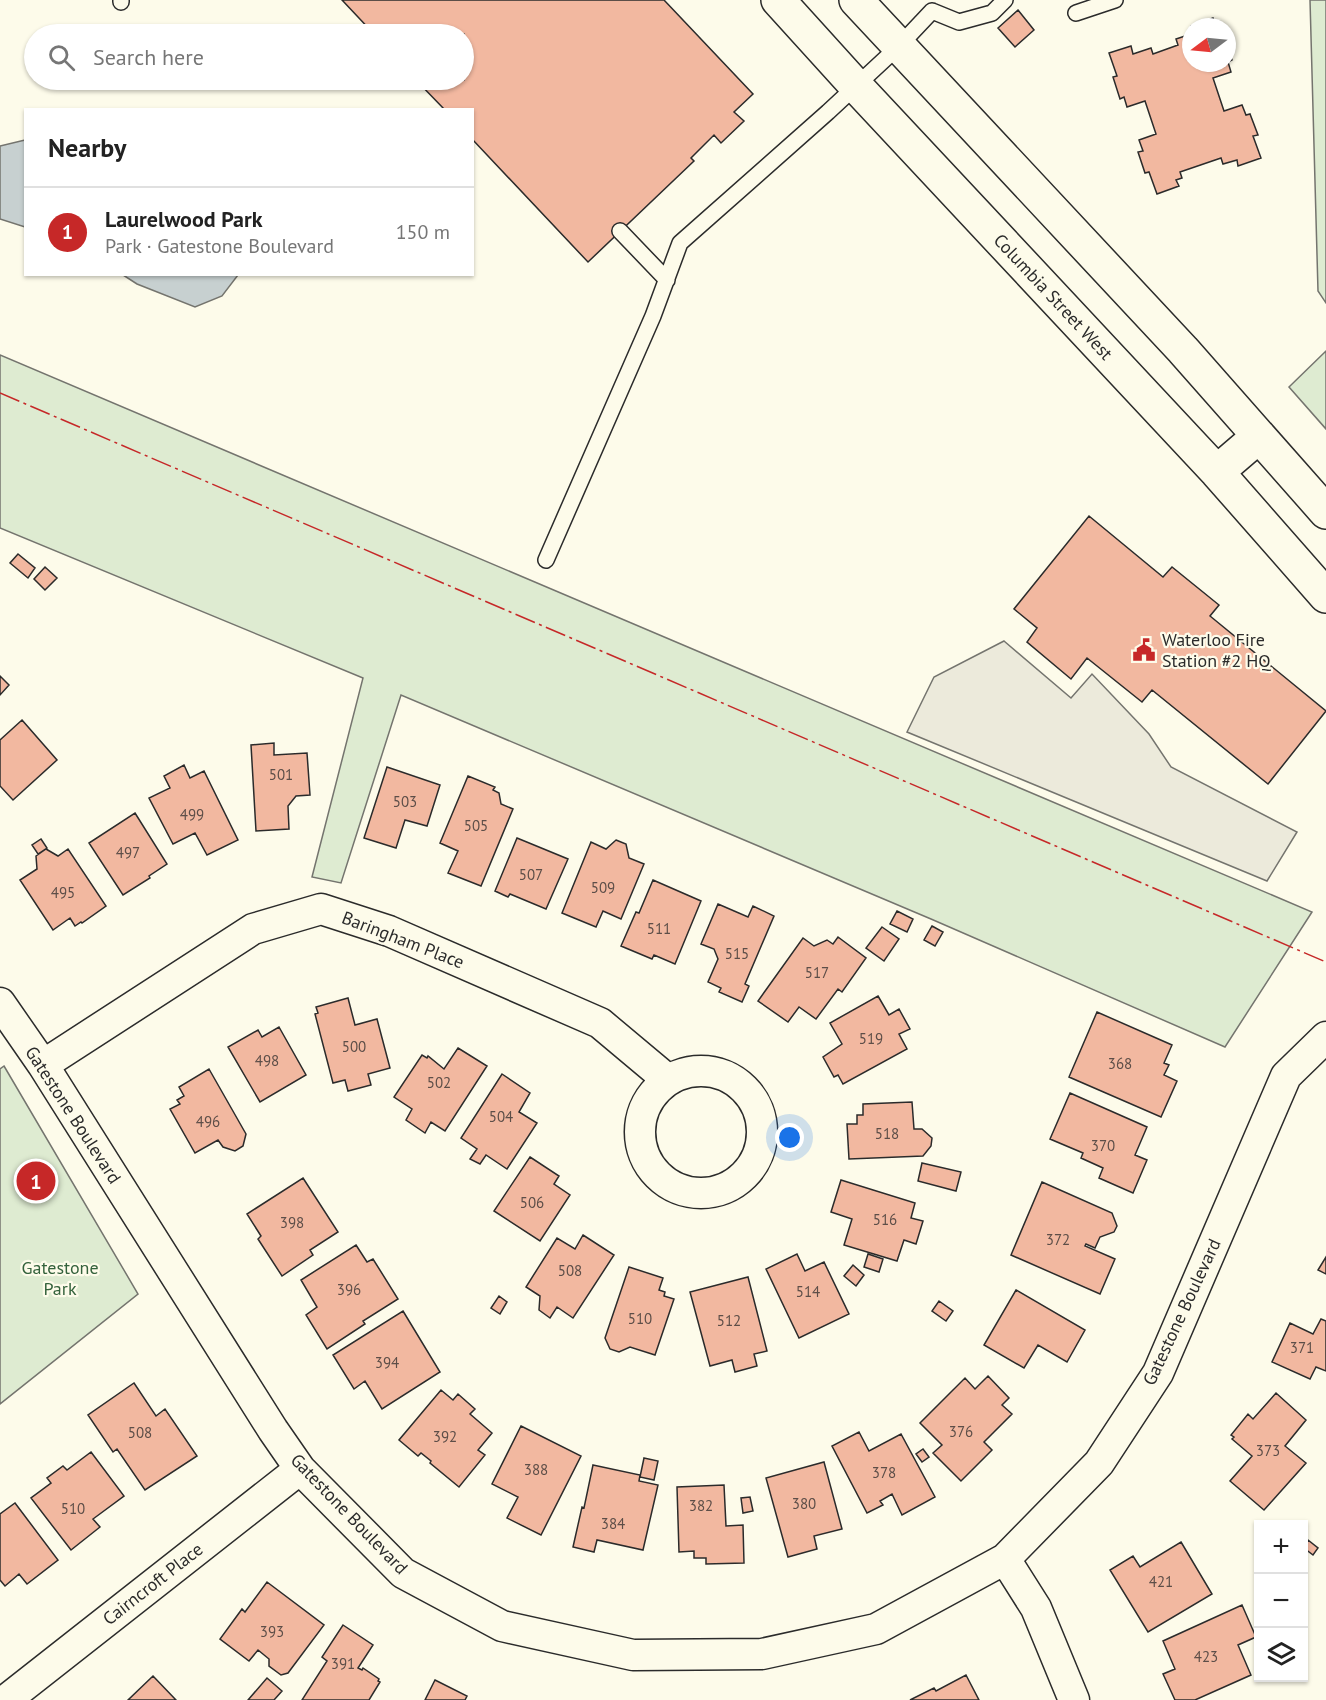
<!DOCTYPE html>
<html lang="en">
<head>
<meta charset="utf-8">
<style>
  :root { --surface:#fff; --page:#f6f6f6; --text:#222; --muted:#767676; --line:#e0e0e0; --accent:#c62828 }
  body { margin:0; font-family:"PT Sans",sans-serif; background:var(--page); color:var(--text) }
  .controls { position:absolute; right:18px; bottom:18px; display:grid; overflow:hidden; border-radius:0px; box-shadow:0 2px 4px #0004 }
  .controls button { width:54px; height:54px; display:grid; place-items:center; padding:0; border:0; border-bottom:2px solid var(--line); background:var(--surface); color:var(--text); font:30px sans-serif }
  .compass { position:absolute; left:1182px; top:18px; width:54px; height:54px; border-radius:50%; background:var(--surface); box-shadow:0 2px 4px #0004; rotate:254deg }
  .you { position:absolute; left:790px; top:1138px; width:21px; height:21px; margin:-15px; border:4px solid #fff; border-radius:50%; background:#1a73e8; box-shadow:0 0 0 9px #1a73e833 }
  .badge { display:grid; place-items:center; width:39px; height:39px; border-radius:50%; background:var(--accent); color:#fff; font-size:20px; font-weight:700 }
  .pin { position:absolute; translate:-50% -50%; border:3px solid #fff; box-shadow:0 2px 6px #0006 }
  .list { margin:0; padding:0; list-style:none }
  h2 { display:flex; justify-content:space-between; align-items:center; height:78px; margin:0; padding:0 24px; font-size:26px }
  h2 small { font-size:20px; font-weight:400; color:var(--muted) }
  .list li { display:grid; grid-template-columns:39px 1fr auto; gap:18px; align-items:center; box-sizing:border-box; height:90px; padding:0 24px; border-top:2px solid var(--line) }
  .list b { display:block; font-size:22px; white-space:nowrap }
  .list p { margin:0; font-size:20px; white-space:nowrap; color:var(--muted) }
  .list em { font-size:20px; font-style:normal; color:var(--muted) }
  .icon { flex:none; width:33px; height:33px; fill:none; stroke:currentColor; stroke-width:2; stroke-linecap:round; stroke-linejoin:round }
  .map { position:relative; flex:none; width:1326px; height:1700px; overflow:hidden }
  .search { position:absolute; background:var(--surface); box-shadow:0 2px 4px #0004; left:24px; top:24px; width:450px; height:66px; display:flex; align-items:center; gap:15px; box-sizing:border-box; padding:0 21px; border-radius:33px; color:var(--muted); font-size:22px }
  .panel { position:absolute; background:var(--surface); box-shadow:0 2px 4px #0004; left:24px; top:108px; width:450px; height:168px; border-radius:0px }
  .map>svg:first-child { display:block }
  .green { fill:#deebd1; stroke:#74746e; stroke-width:1.5 }
  .parking { fill:#eceadb; stroke:#74746e; stroke-width:1.5 }
  .water { fill:#c7d0d0; stroke:#74746e; stroke-width:1.5 }
  .building { fill:#f2b8a0; stroke:#2b2b2b; stroke-width:1.5 }
  .lines { fill:none; stroke-linecap:round; stroke-linejoin:round }
  .lane-casing { stroke:#2b2b2b; stroke-width:18 }
  .street-casing { stroke:#2b2b2b; stroke-width:33 }
  .secondary-casing { stroke:#2b2b2b; stroke-width:36 }
  .lane { stroke:#fdfbea; stroke-width:15 }
  .street { stroke:#fdfbea; stroke-width:30 }
  .secondary { stroke:#fdfbea; stroke-width:33 }
  .power { stroke:#c62828; stroke-width:1.5; stroke-dasharray:21 4.5 3 4.5; stroke-linecap:butt }
  .labels { text-anchor:middle; stroke-width:4.5; stroke-linejoin:round; paint-order:stroke }
  .number-label { font-size:15px; fill:#5d4e48 }
  .street-label { font-size:18px; fill:#2b2b2b; stroke:#fdfbea }
  .poi-label { font-size:18px; fill:#2b2b2b; stroke:#fdfbea; text-anchor:start }
  .park-label { font-size:18px; fill:#34623c; stroke:#fdfbea }
</style>
</head>
<body>
<div class="map">
<svg width="1326" height="1700" viewBox="0 0 1326 1700">
  <rect width="100%" height="100%" fill="#fdfbea"/>
  <path class="green" d="M1310,0h16v303l-8,-12z
    M1326,351v78l-37,-42z
    M0,355l1312,557 -87,135 -294,-128 -530,-224 -60,188 -29,-6 51,-199 -363,-150z
    M4,1066l134,228 -138,110v-335z"/>
  <path class="parking" d="M1004,641l67,57 21,-24 57,60 22,33 126,65 -30,49 -360,-149 27,-55z"/>
  <path class="water" d="M25,140h1l-1,87 -25,-8v-73z
    M123,275h115l-16,21 -27,11 -58,-23z"/>
  <path class="building" d="M342,0h322l89,94 -19,18 10,9 -23,22 -7,-8 -23,23 3,3 -106,101 -116,-123v-29h-27l-29,-30h48v-46h-90z
    M1018,10l16,20 -19,17 -17,-19z
    M1213,18l3,9h-25v-1z
    M1191,34v29h36v-17l5,14 -4,2 3,10 -18,6 11,33 18,-6 4,10 4,-1 8,21 -5,1 8,22 -23,8 -1,-6 -14,4 -2,-6 -41,14 2,6 -6,2 3,6 -22,8 -8,-22 -4,1 -7,-21 5,-1 -4,-11 17,-6 -11,-33 -18,6 -3,-10 -4,2 -7,-22 4,-1 -8,-23 22,-7 2,8 18,-6 2,6 25,-9 -2,-6z
    M1089,516l74,61 9,-10 47,38 -9,11 116,95 -58,73 -116,-94 -10,12 -55,-44 -16,21 -44,-37 10,-14 -23,-19z
    M18,554l17,14 -7,10 -18,-15z
    M45,567l12,11 -12,12 -11,-11z
    M0,676l9,9 -9,10z
    M22,720l35,40 -44,40 -13,-14v-46z
    M274,743v12l33,-2 3,42 -14,1 -8,10 1,23 -33,2 -5,-86z
    M184,765l6,13 14,-7 34,69 -31,15 -12,-22 -22,11 -24,-46 21,-10 -6,-12z
    M387,767l53,18 -13,41 -22,-6 -9,28 -32,-10z
    M468,776l27,11 -2,3 6,3 2,11 12,5 -32,77 -33,-13 10,-22 -18,-8z
    M135,813l32,51 -18,12 1,2 -27,17 -34,-52z
    M517,838l51,21 -22,50 -36,-15 -2,3 -13,-6z
    M41,839l6,9 -9,6 -6,-9z
    M616,840l10,4 3,14 15,6 -23,55 -18,-8 -7,16 -34,-14 29,-71 15,7z
    M46,849l12,7 10,-7 38,57 -24,17 -1,-1 -6,4 -5,-8 -17,12 -33,-50 17,-11 -1,-13z
    M653,880l48,21 -26,63 -21,-9 -2,4 -31,-13 15,-34 3,1z
    M718,904l30,13 5,-11 21,10 -29,68 4,2 -7,16 -23,-10 2,-4 -13,-6 10,-23 -4,-10 -13,-5z
    M897,911l16,8 -6,13 -17,-8z
    M932,926l11,6 -8,14 -11,-6z
    M882,927l17,12 -15,22 -18,-13z
    M838,937l28,21 -24,34 -4,-3 -22,30 -17,-12 -11,15 -30,-21 45,-63 11,8 13,-6 6,4z
    M878,996l11,19 10,-6 11,20 -11,5 8,15 -64,35 -5,-9 -4,2 -11,-20 19,-13 -12,-21z
    M348,998l7,27 22,-6 13,49 -22,6 3,11 -23,6 -3,-11 -12,3 -18,-69 3,-1 -2,-6z
    M1097,1012l75,33 -8,18 5,2 -5,10 13,6 -16,36 -92,-40z
    M279,1027l27,48 -46,27 -32,-55 30,-17 4,7z
    M458,1048l29,18 -42,65 -14,-9 -6,11 -19,-13 6,-11 -18,-12 28,-42 5,3 1,-2 16,13z
    M209,1069l37,65 -3,12 -8,5 -12,-4 -5,-7 -23,13 -25,-44 10,-5 -3,-4 7,-4 -5,-9z
    M502,1074l28,19 -11,19 18,11 -30,46 -21,-14 -6,9 -10,-5 7,-10 -16,-11z
    M1070,1093l77,34 -12,28 12,5 -14,33 -34,-15 4,-10 -22,-10 2,-5 -33,-14z
    M912,1102l2,27h8l10,9 -1,8 -8,10 -74,3 -2,-35h10v-9h6v-11z
    M530,1157l29,19 -5,8 16,11 -30,46 -46,-30z
    M922,1163l39,9 -5,19 -38,-10z
    M303,1178l35,54 -28,18 3,5 -31,21 -24,-37 3,-3 -14,-22z
    M841,1180l74,23 -4,15 12,3 -7,23 -12,-4 -7,21 -53,-16 8,-26 -21,-7z
    M1042,1182l70,31 5,13 -3,6 -14,5 -5,11 -9,-4 -1,2 30,13 -15,35 -89,-39z
    M583,1235l31,20 -41,63 -16,-11 -7,11 -11,-8 1,-14 -14,-9 31,-49 18,11z
    M356,1245l11,17 6,-3 25,40 -35,22 2,3 -38,25 -21,-34 11,-8 -16,-27z
    M797,1254l8,17 19,-9 25,52 -50,24 -33,-69z
    M868,1254l15,5 -4,13 -15,-5z
    M1326,1257v17l-8,-4z
    M853,1265l11,10 -8,11 -12,-10z
    M629,1267l34,11 -4,12 6,2 -1,4 10,3 -19,56 -25,-8 -11,5 -9,-3 -5,-11z
    M748,1277l19,74 -13,3 3,12 -22,6 -3,-12 -22,6 -20,-74z
    M1016,1290l69,40 -18,32 -29,-17 -14,23 -40,-23z
    M499,1296l8,6 -7,12 -9,-6z
    M939,1301l14,10 -7,10 -14,-10z
    M403,1311l37,61 -58,37 -17,-28 -11,8 -21,-34z
    M1321,1319l5,2v50l-10,-4 -6,12 -38,-17 18,-39 23,11z
    M988,1376l21,22 -7,7 10,9 -28,28 8,8 -31,31 -28,-28 9,-8 -22,-22 45,-45 10,11z
    M134,1383l22,33 9,-7 32,47 -52,34 -28,-41 -4,3 -25,-37z
    M441,1390l12,10 5,-6 17,15 -5,5 22,19 -14,17 7,5 -26,32 -29,-24 1,-2 -10,-8 -3,3 -19,-16z
    M1276,1393l30,27 -21,26 21,17 -42,47 -34,-29 22,-25 -20,-17 2,-2 -3,-2 17,-21 5,5z
    M521,1426l60,30 -40,79 -34,-17 11,-21 -26,-13z
    M859,1432l10,19 32,-17 34,63 -33,18 -10,-21 -12,7 3,4 -16,8 -35,-67z
    M923,1449l6,8 -7,5 -6,-8z
    M91,1452l33,44 -31,23 7,8 -29,23 -40,-52 20,-15 -4,-5 16,-12 4,4z
    M644,1458l14,3 -4,19 -14,-3z
    M824,1462l18,67 -28,7 3,13 -29,8 -22,-79z
    M593,1465l47,10 -1,6 19,4 -15,65 -46,-10 -3,12 -21,-5 9,-40 2,1z
    M724,1485l2,41 17,-1 1,38 -38,1v-6h-12v-7l-15,1 -2,-65z
    M750,1497l3,14 -10,2 -2,-15z
    M15,1503l43,57 -31,24 -8,-10 -14,12 -5,-6v-66z
    M1308,1540l10,8 -5,7 -9,-7z
    M1181,1542l31,52 -64,38 -38,-62 23,-14 7,11z
    M267,1582l57,43 -36,48 -7,2 -12,-9v-7l-11,-9 -9,11 -29,-22 22,-30 3,3z
    M1242,1605l14,32 -18,8 13,30 -56,25h-20l-12,-26 12,-5 -12,-28z
    M343,1625l30,20 -15,23 4,2 1,-2 16,11 -1,2 2,1 -11,18h-67l25,-39 -5,-4z
    M966,1675l13,25h-69l24,-12 2,3z
    M153,1676l23,24h-48z
    M267,1678l15,13 -8,9h-26z
    M435,1680l32,16 -2,4h-40z"/>
  <g class="lines">
    <g class="lane-casing">
      <path id="lane" d="M121,2v-2
        M932,11l27,11 33,-9 13,-13
        M1076,13l39,-13
        M620,231l47,49
        M546,560l107,-244 27,-73 148,-131 71,-66 33,-35"/>
    </g>
    <g class="street-casing">
      <path id="street" d="M0,1003l43,62 230,365 27,39 103,104 99,53 131,29 129,-1 114,-25 129,-70 94,-96 59,-90 128,-297 40,-39
        M43,1065l210,-136 68,-20 68,22 211,92 68,57
        M640 1132a61 61 0 1 1 122 0a61 61 0 1 1-122 0Z
        M1005,1559l31,49 38,92
        M6,1700l294,-231"/>
    </g>
    <g class="secondary-casing">
      <path id="secondary" d="M778,0l78,86 361,386 109,124
        M856,0l327,350 143,162
        M1217,472l42,-36"/>
    </g>
    <use href="#lane" class="lane"/>
    <use href="#street" class="street"/>
    <use href="#secondary" class="secondary"/>
    <path class="power" d="M0,393l1326,569"/>
  </g>
  <defs>
    <g id="civic-bare" transform="scale(1.8)"><path d="M-.6-6.5H3V-4.5H.6V-3L4-1V1h2V6H-6V1h2V-1L-.6-3ZM-1.2 2.5V6h2.4V2.5Z" fill="#c62828" stroke="#fdfbea" stroke-width="2.5" paint-order="stroke"/></g>
  </defs>
  <g fill-rule="evenodd">
    <use href="#civic-bare" x="1144" y="650"/>
  </g>
  <g class="labels">
    <g class="number-label">
      <text x="281" y="780">501</text>
      <text x="405" y="807">503</text>
      <text x="192" y="820">499</text>
      <text x="476" y="831">505</text>
      <text x="128" y="858">497</text>
      <text x="531" y="880">507</text>
      <text x="603" y="893">509</text>
      <text x="63" y="898">495</text>
      <text x="659" y="934">511</text>
      <text x="737" y="959">515</text>
      <text x="817" y="978">517</text>
      <text x="871" y="1044">519</text>
      <text x="354" y="1052">500</text>
      <text x="267" y="1066">498</text>
      <text x="1120" y="1069">368</text>
      <text x="439" y="1088">502</text>
      <text x="501" y="1122">504</text>
      <text x="208" y="1127">496</text>
      <text x="887" y="1139">518</text>
      <text x="1103" y="1151">370</text>
      <text x="532" y="1208">506</text>
      <text x="885" y="1225">516</text>
      <text x="292" y="1228">398</text>
      <text x="1058" y="1245">372</text>
      <text x="570" y="1276">508</text>
      <text x="349" y="1295">396</text>
      <text x="808" y="1297">514</text>
      <text x="640" y="1324">510</text>
      <text x="729" y="1326">512</text>
      <text x="1302" y="1353">371</text>
      <text x="387" y="1368">394</text>
      <text x="961" y="1437">376</text>
      <text x="140" y="1438">508</text>
      <text x="445" y="1442">392</text>
      <text x="1268" y="1456">373</text>
      <text x="536" y="1475">388</text>
      <text x="884" y="1478">378</text>
      <text x="804" y="1509">380</text>
      <text x="701" y="1511">382</text>
      <text x="73" y="1514">510</text>
      <text x="613" y="1529">384</text>
      <text x="1161" y="1587">421</text>
      <text x="272" y="1637">393</text>
      <text x="1206" y="1662">423</text>
      <text x="343" y="1669">391</text>
    </g>
    <g class="street-label">
      <text transform="translate(1053 297) rotate(47)" y="6">Columbia Street West</text>
      <text transform="translate(403 940) rotate(21)" y="6">Baringham Place</text>
      <text transform="translate(73 1115) rotate(57)" y="6">Gatestone Boulevard</text>
      <text transform="translate(1182 1312) rotate(-65)" y="6">Gatestone Boulevard</text>
      <text transform="translate(349 1514) rotate(46)" y="6">Gatestone Boulevard</text>
      <text transform="translate(153 1584) rotate(-38)" y="6">Cairncroft Place</text>
    </g>
    <g class="poi-label">
      <text x="1162" y="646">Waterloo Fire<tspan x="1162" dy="21">Station #2 HQ</tspan></text>
    </g>
    <g class="park-label">
      <text x="60" y="1274">Gatestone<tspan x="60" dy="21">Park</tspan></text>
    </g>
  </g>
</svg>
<div class="controls">
<button>+</button>
<button>−</button>
<button><svg class="icon" aria-label="layers" viewBox="0 0 24 24"><path d="M12 4l9 5-9 5-9-5zM3 14l9 5 9-5"/></svg></button>
</div>
<svg class="compass" viewBox="-18 -18 36 36"><path d="M0-13l5 13h-10z" fill="#e53935"/><path d="M0 13l5-13h-10z" fill="#767676"/></svg>
<div class="you"></div>
<div class="pin badge" style="left:36px;top:1181px">1</div>
<div class="search"><svg class="icon" aria-label="search" viewBox="0 0 24 24"><circle cx="10" cy="10" r="6"/><path d="M15 15l6 6"/></svg>Search here</div>
<section class="panel">
<h2>Nearby<small></small></h2>
<ul class="list">
<li><span class="badge">1</span><div><b>Laurelwood Park</b><p>Park · Gatestone Boulevard</p></div><em>150 m</em></li>
</ul>
</section>
</div>
</body>
</html>
